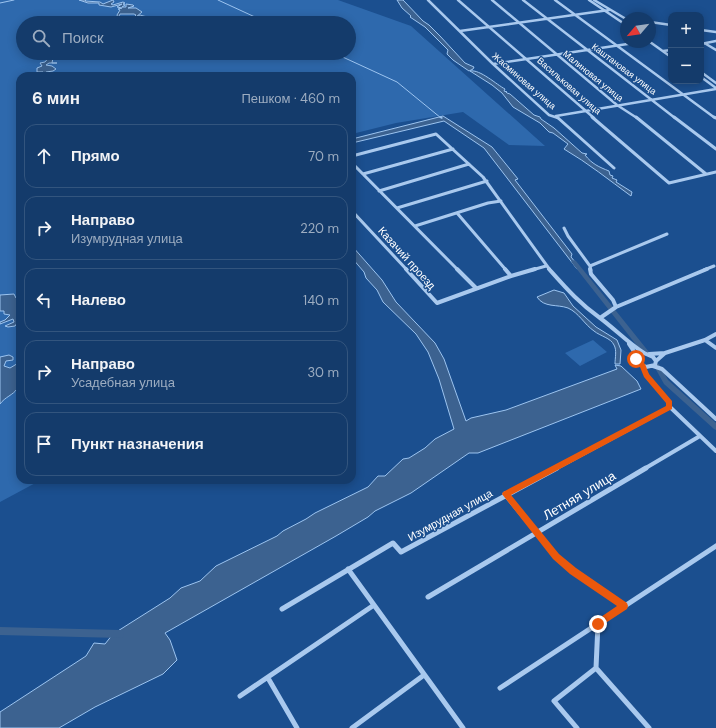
<!DOCTYPE html>
<html lang="ru">
<head>
<meta charset="utf-8">
<style>
  :root { --surface:#143b6b; --page:#214673; --text:#f1f3f6; --muted:#9dadc1; --line:#33557e }
  body { margin:0; font-family:"DM Sans",sans-serif; background:var(--page); color:var(--text) }
  .controls { position:absolute; right:12px; top:12px; display:grid; overflow:hidden; border-radius:8px; box-shadow:0 2px 10px #0003 }
  .controls button { width:36px; height:36px; display:grid; place-items:center; padding:0; border:0; border-bottom:1px solid var(--line); background:var(--surface); color:var(--text); font:20px sans-serif }
  .compass { position:absolute; left:620px; top:12px; width:36px; height:36px; border-radius:50%; background:var(--surface); box-shadow:0 2px 10px #0003; rotate:241deg }
  .stop { position:absolute; width:12px; height:12px; margin:-9px; border:3px solid #ea580c; border-radius:50%; background:#fff }
  .stop.end { background:#ea580c; border-color:#fff; box-shadow:0 1px 4px #0008 }
  .list { margin:0; padding:0; list-style:none }
  h2 { display:flex; justify-content:space-between; align-items:center; height:52px; margin:0; padding:0 16px; font-size:17px }
  h2 small { font-size:13px; font-weight:400; color:var(--muted) }
  .list li { display:grid; grid-template-columns:26px 1fr auto; gap:12px; align-items:center; box-sizing:border-box; height:64px; margin:0 8px 8px; padding:0 8px; border:1px solid var(--line); border-radius:12px }
  .list b { display:block; font-size:15px; white-space:nowrap }
  .list p { margin:0; font-size:13px; white-space:nowrap; color:var(--muted) }
  .list em { font-size:13px; font-style:normal; color:var(--muted) }
  .icon { flex:none; width:22px; height:22px; fill:none; stroke:currentColor; stroke-width:2; stroke-linecap:round; stroke-linejoin:round }
  .map { position:relative; flex:none; width:716px; height:728px; overflow:hidden }
  .search { position:absolute; background:var(--surface); box-shadow:0 2px 10px #0003; left:16px; top:16px; width:340px; height:44px; display:flex; align-items:center; gap:10px; box-sizing:border-box; padding:0 14px; border-radius:22px; color:var(--muted); font-size:15px }
  .panel { position:absolute; background:var(--surface); box-shadow:0 2px 10px #0003; left:16px; top:72px; width:340px; height:412px; border-radius:12px }
  .map>svg:first-child { display:block }
  .green { fill:#2e69ad; fill-rule:evenodd }
  .water { fill:#3c6290; stroke:#9cc4f0 }
  .lines { fill:none; stroke-linecap:round; stroke-linejoin:round }
  .stream-far1 { stroke:#9cc4f0; stroke-width:1 }
  .stream { stroke:#9cc4f0; stroke-width:1.5 }
  .canal { fill:#3c6290; fill-rule:evenodd }
  .minor-far3 { stroke:#a9c9ee; stroke-width:2.5 }
  .minor-far2 { stroke:#a9c9ee; stroke-width:3 }
  .minor-far1 { stroke:#a9c9ee; stroke-width:4 }
  .minor { stroke:#a9c9ee; stroke-width:5 }
  .route { fill:#ea580c }
  .labels { text-anchor:middle; stroke-width:3; stroke-linejoin:round; paint-order:stroke }
  .far-street-label { font-size:9px; fill:#fff; stroke:#1b4f8f }
  .street-label { font-size:11px; fill:#fff; stroke:#1b4f8f }
  .near-street-label { font-size:13px; fill:#fff; stroke:#1b4f8f }
</style>
</head>
<body>
<div class="map">
<svg width="716" height="728" viewBox="0 0 716 728">
  <rect width="100%" height="100%" fill="#1b4f8f"/>
  <path class="green" d="M0,0h338l73,26 134,120 -36,-1 -46,-33 -67,11 -44,11v-58h-332v404h21l-41,22zM23,23h326v30h-326z
    M593,340l14,12 -27,14 -15,-13z"/>
  <path class="water" d="M79,0h7l-1,1 15,1 3,2 10,-4 1,2 -3,2 2,1 10,-3 2,1 -2,1 2,1 -3,2h4v-3l7,1 1,1 -6,2h8l6,4 -6,5 4,-2c5,2 12,2 16,4l-3,2h4l-11,2 -3,-1 2,-3 -1,-2h-10l2,-2 -2,-1h-14l-2,4 -1,-3 3,-5 -2,-1 4,-1 -5,-1 5,-3 -11,3 -12,-2v-2h-11z
    M397,0h6l20,21 6,4 11,11 25,27 9,4 -1,2 -4,2 -16,-11 -6,-6 1,-4 -23,-23 -15,-10 1,-1 -9,-8z
    M50,53h8l2,2 -7,3 -1,5h5h-8l-3,2 6,1 4,3 -3,2 -7,1 -1,2 2,2h-9l5,-4h-6v-4l5,-2 -2,-3 5,-1 5,-6 -2,-1 5,-1z
    M470,71c10,-2 27,14 35,18l-1,2 3,1h-1l1,1 3,1 24,21 6,2 1,2 13,9 28,25 5,1 -2,1c7,9 14,12 24,16l1,4 3,1 -1,2 5,2 -1,2 16,10 -1,4c-22,-16 -43,-33 -67,-47l4,-5 -15,-11 -4,-1 -9,-9 -27,-16 -11,-14 -10,-8z
    M443,116l49,31 26,32 -3,1 57,74 -1,3 9,11 -3,1 -93,-121 -40,-27 -92,22v-4z
    M352,246l30,34 14,22 39,41 9,16 22,62 5,-3 35,-8 111,-41 -2,-4 6,1 16,15 4,8 -163,64h-9l-58,40 -36,18 -7,6 -32,19 -171,97 5,7 7,20 -14,14 -68,33 -36,21h-59v-16l86,-56 8,-13 11,1 8,-10 57,-36 11,-10 19,-7 16,-15 61,-30 6,-5 23,-12 9,-6 53,-26 10,-11h7l18,-17 6,-1 16,-10 10,-9 19,-10 -15,-50 -11,-27 -12,-18 -33,-32 -6,-12 -11,-12 -2,-6 -12,-14z
    M554,290l10,3 9,13 23,21 21,13 4,10 -1,14h-5c0,-6 2,-14 -1,-19 -3,-7 -14,-9 -20,-14 -10,-7 -15,-18 -26,-23 -11,-4 -24,0 -31,-11z
    M14,294l2,4h4v21l-5,7 -7,1 -3,-1 9,-4 -1,-3 -13,5v-2l5,-2 5,-5 -6,-1v-3h-4v-16z
    M9,355l4,2v3l-7,1 -2,5 6,2 10,-6c0,8 2,20 -3,27 -4,6 -12,8 -17,15v-47z"/>
  <g class="lines">
    <path class="stream-far1" d="M218,0l50,23
      M0,3l14,-3
      M334,53l63,29 44,36"/>
    <path class="stream" d="M440,117l2,1"/>
    <path class="canal" d="M574,260l2,1 73,91 1,2 -1,2h-4l-73,-93 -1,-1 1,-1z
      M655,364h4l9,16 48,43v7l-2,-1 -50,-45 -10,-18z
      M0,627l120,3 3,1 1,3 -1,3 -3,1 -120,-3z"/>
    <path class="minor-far3" d="M428,0l65,64 56,51 9,3
      M458,0l136,118
      M492,0l125,105 20,13
      M523,0l152,118
      M555,0l160,118
      M589,0l37,25
      M594,0l32,19
      M650,22l21,3
      M701,30l15,2
      M460,31l149,-21
      M650,42l21,15
      M701,44l15,-3
      M706,44l10,6
      M663,51l8,-1
      M493,64l148,-22
      M701,72l15,11
      M701,77l15,11
      M556,116l160,-27"/>
    <path class="minor-far2" d="M557,117l57,51
      M592,117l77,66 47,-11
      M636,117l70,57
      M674,117l42,32
      M714,117l2,1
      M352,156l84,-22 47,43 67,93
      M352,163l106,107
      M363,174l90,-25
      M379,191l90,-27
      M397,208l90,-27
      M352,211l55,59
      M457,213l49,57
      M415,226l73,-23 13,-2
      M564,228l4,8 22,30 1,4
      M590,266l77,-32
      M532,270l14,-4
      M704,270l10,-4"/>
    <path class="minor-far1" d="M406,269l31,34 74,-27 24,-7
      M457,269l19,19
      M505,269l6,7
      M549,269c17,19 30,34 51,49 15,11 28,25 44,35
      M590,269l1,5 22,26 3,7
      M600,318l16,-11 91,-38
      M705,340l11,8
      M629,344l8,12
      M644,353l9,4 3,4 -1,4 -9,2 -6,-3 -3,-8z
      M665,353l40,-13 11,-6
      M649,354l16,-1 -9,8
      M643,366l4,10 23,27v4l46,44
      M653,366l9,3 54,50
      M555,469l115,-62
      M644,469l56,-33"/>
    <path class="minor" d="M505,494l51,62 17,15 51,35
      M348,569l115,159
      M428,597l218,-129
      M282,609l111,-66 8,9 156,-84
      M598,624l-2,44 53,60
      M268,678l29,50
      M500,688l216,-142
      M240,696l134,-91
      M352,728l72,-53
      M577,728l-23,-27 42,-33"/>
  </g>
  <path class="route" d="M636,357l9,7 4,10 23,27v8l-161,86 48,59 17,14 51,35 1,3 -1,3 -29,19 -3,-1 -1,-3 1,-3 22,-15 -47,-32 -17,-15 -51,-65 1,-2 163,-86v-3l-22,-26 -4,-10 -6,-6v-3z"/>
  <g class="labels">
    <g class="far-street-label">
      <text transform="translate(624 69) rotate(37)" y="3">Каштановая улица</text>
      <text transform="translate(593 76) rotate(39)" y="3">Малиновая улица</text>
      <text transform="translate(524 81) rotate(41)" y="3">Жасминовая улица</text>
      <text transform="translate(569 86) rotate(41)" y="3">Васильковая улица</text>
    </g>
    <g class="street-label">
      <text transform="translate(407 258) rotate(48)" y="4">Казачий проезд</text>
      <text transform="translate(450 515) rotate(-29)" y="4">Изумрудная улица</text>
    </g>
    <g class="near-street-label">
      <text transform="translate(579 495) rotate(-31)" y="5">Летняя улица</text>
    </g>
  </g>
</svg>
<div class="controls">
<button>+</button>
<button>−</button>
</div>
<svg class="compass" viewBox="-18 -18 36 36"><path d="M0-13l5 13h-10z" fill="#e53935"/><path d="M0 13l5-13h-10z" fill="#9dadc1"/></svg>
<div class="stop" style="left:636px;top:359px"></div>
<div class="stop end" style="left:598px;top:624px"></div>
<div class="search"><svg class="icon" aria-label="search" viewBox="0 0 24 24"><circle cx="10" cy="10" r="6"/><path d="M15 15l6 6"/></svg>Поиск</div>
<section class="panel">
<h2>6 мин<small>Пешком · 460 m</small></h2>
<ul class="list">
<li><svg class="icon" aria-label="ahead" viewBox="0 0 24 24"><path d="M12 20V5M6 11l6-6 6 6"/></svg><div><b>Прямо</b></div><em>70 m</em></li>
<li><svg class="icon" aria-label="right" viewBox="0 0 24 24"><path d="M7 20v-9h11M14 6l5 5-5 5"/></svg><div><b>Направо</b><p>Изумрудная улица</p></div><em>220 m</em></li>
<li><svg class="icon" aria-label="left" viewBox="0 0 24 24"><path d="M17 20v-9H6M10 6l-5 5 5 5"/></svg><div><b>Налево</b></div><em>140 m</em></li>
<li><svg class="icon" aria-label="right" viewBox="0 0 24 24"><path d="M7 20v-9h11M14 6l5 5-5 5"/></svg><div><b>Направо</b><p>Усадебная улица</p></div><em>30 m</em></li>
<li><svg class="icon" aria-label="arrive" viewBox="0 0 24 24"><path d="M6 21V4h12l-3 4 3 4H6"/></svg><div><b>Пункт назначения</b></div></li>
</ul>
</section>
</div>
</body>
</html>
